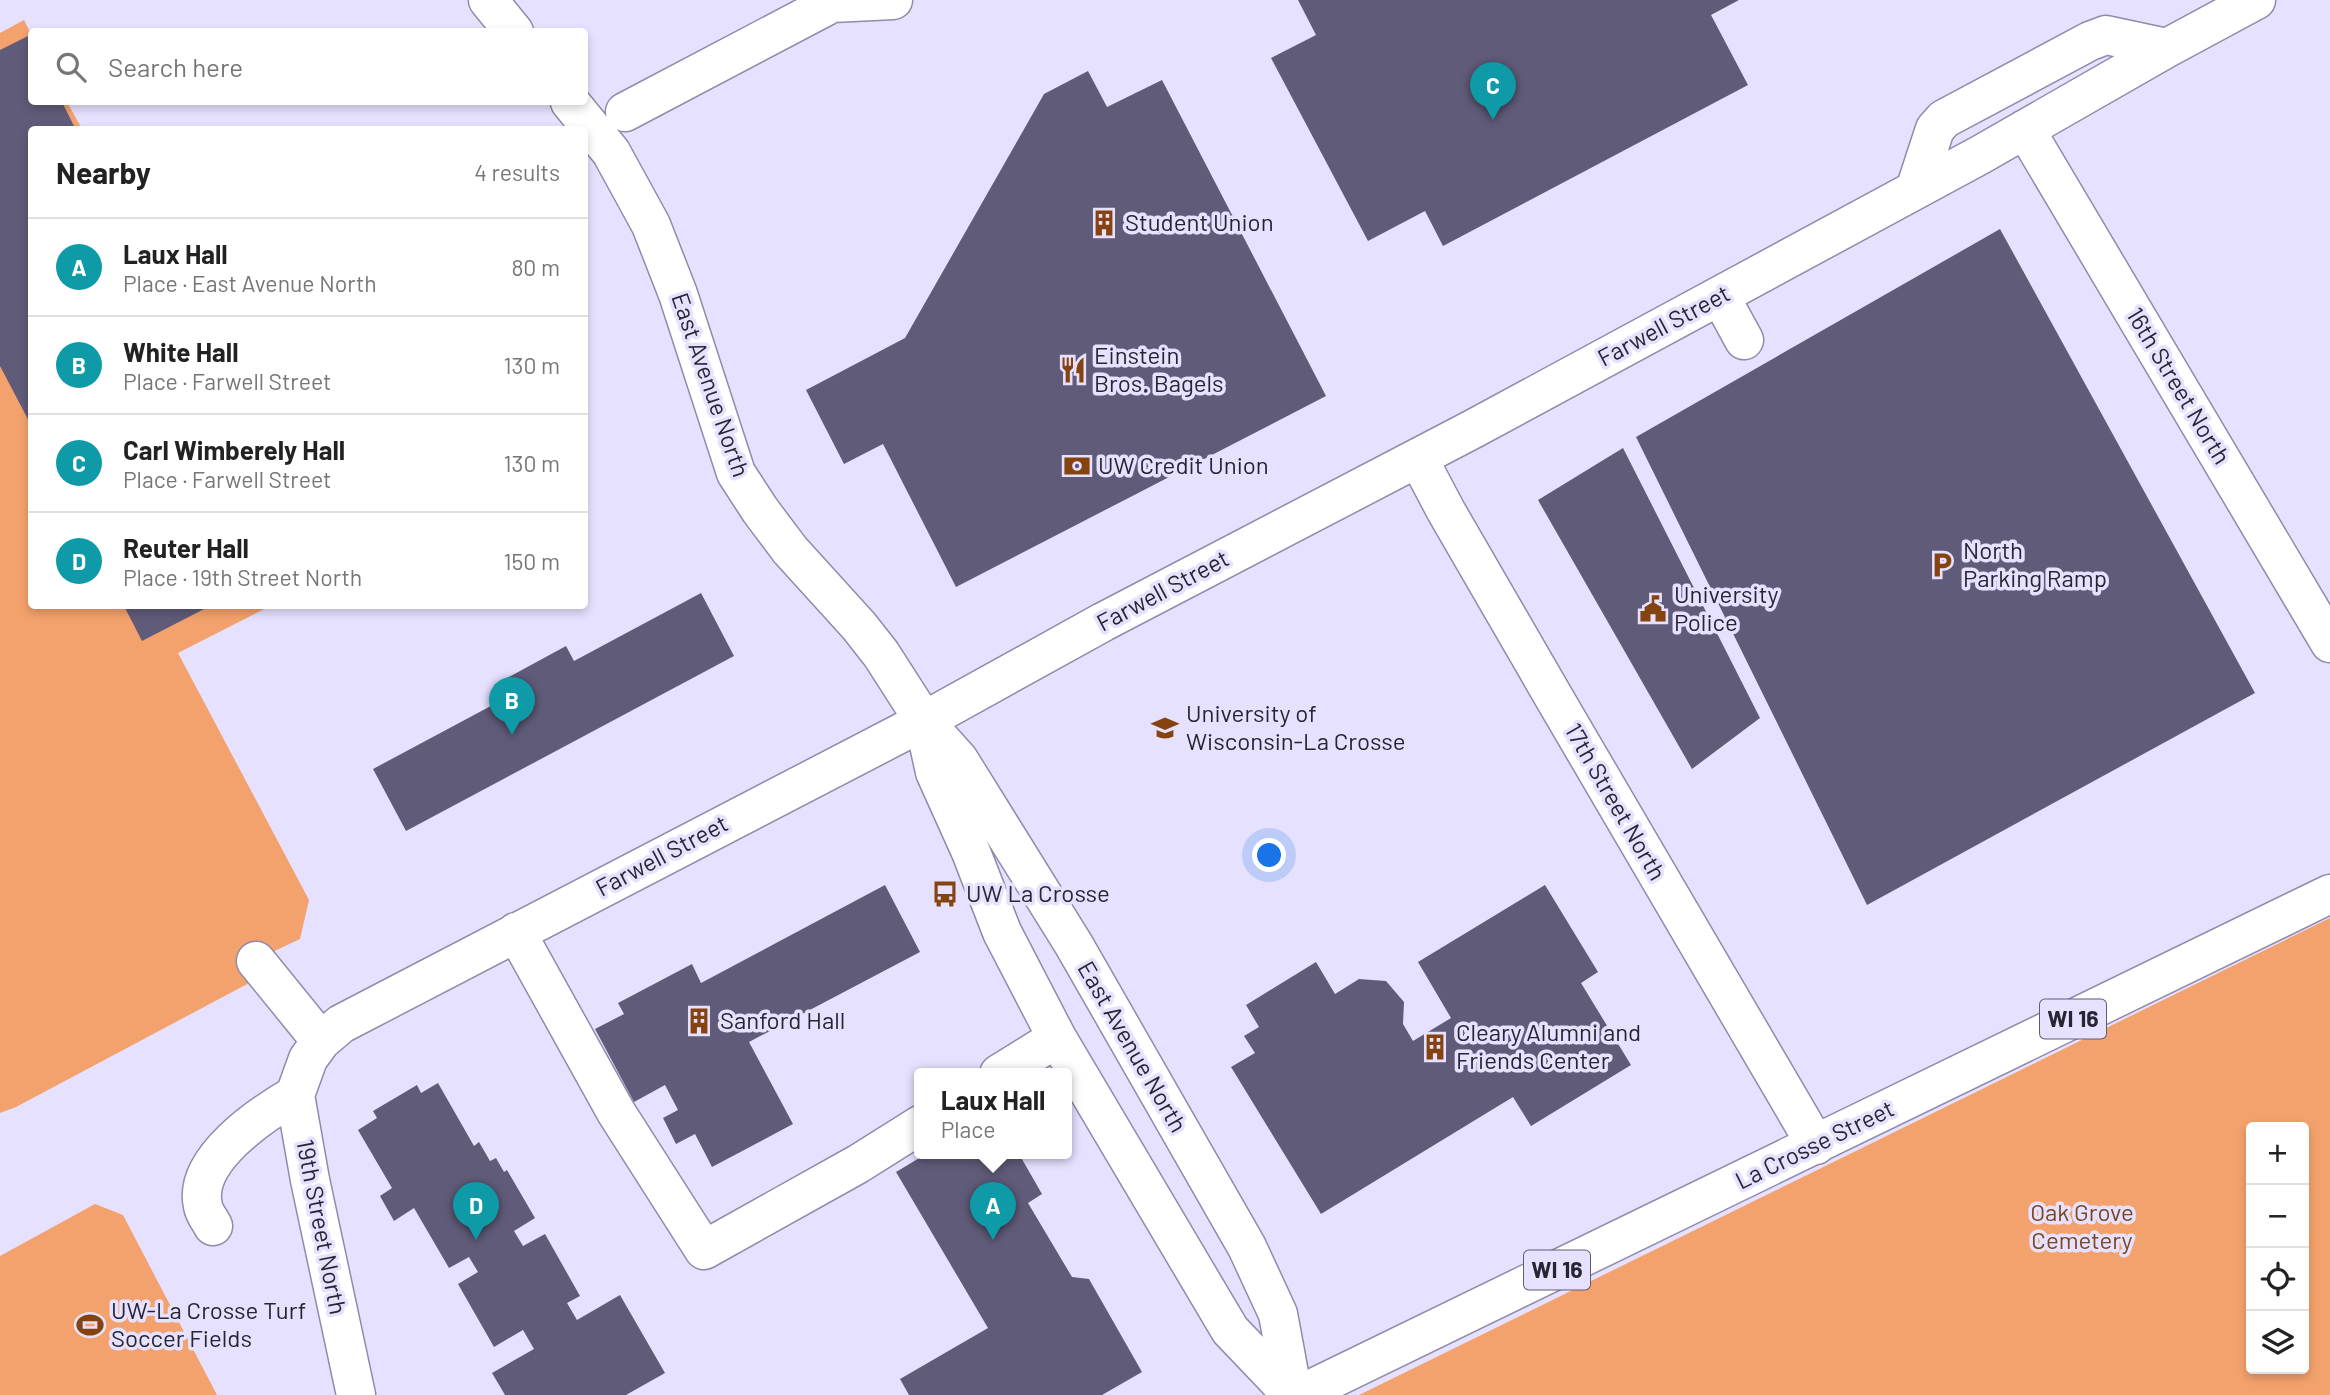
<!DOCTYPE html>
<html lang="en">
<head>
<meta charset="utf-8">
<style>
  :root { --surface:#fff; --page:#f6f6f6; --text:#222; --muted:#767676; --line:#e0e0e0; --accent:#85440f }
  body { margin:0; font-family:Barlow,sans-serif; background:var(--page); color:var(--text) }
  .controls { position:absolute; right:21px; bottom:21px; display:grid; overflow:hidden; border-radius:7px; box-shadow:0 4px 10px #0003 }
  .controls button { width:63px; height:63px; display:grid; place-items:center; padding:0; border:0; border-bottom:2px solid var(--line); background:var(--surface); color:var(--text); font:35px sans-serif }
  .you { position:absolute; left:1270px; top:856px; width:24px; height:24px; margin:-18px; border:5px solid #fff; border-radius:50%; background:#1a73e8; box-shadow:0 0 0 10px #1a73e833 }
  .badge { display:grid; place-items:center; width:46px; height:46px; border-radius:50%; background:var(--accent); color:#fff; font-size:23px; font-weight:700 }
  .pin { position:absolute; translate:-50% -58px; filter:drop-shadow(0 2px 4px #0008) }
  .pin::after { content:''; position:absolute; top:37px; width:24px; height:21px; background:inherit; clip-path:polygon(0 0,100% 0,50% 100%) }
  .popup { position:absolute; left:914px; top:1068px; width:158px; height:91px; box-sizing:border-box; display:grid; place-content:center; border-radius:7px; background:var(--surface); filter:drop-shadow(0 2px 5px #0005); font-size:23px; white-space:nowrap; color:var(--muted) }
  .popup b { font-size:26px; color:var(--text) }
  .popup::after { content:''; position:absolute; left:50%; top:100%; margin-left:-14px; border:14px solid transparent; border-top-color:var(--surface) }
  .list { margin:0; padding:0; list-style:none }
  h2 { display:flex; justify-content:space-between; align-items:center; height:91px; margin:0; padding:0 28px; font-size:30px }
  h2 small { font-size:23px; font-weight:400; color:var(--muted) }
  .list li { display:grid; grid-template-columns:46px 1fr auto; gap:21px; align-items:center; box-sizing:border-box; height:98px; padding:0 28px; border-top:2px solid var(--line) }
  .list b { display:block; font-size:26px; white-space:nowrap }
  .list p { margin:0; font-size:23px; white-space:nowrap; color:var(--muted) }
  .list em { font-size:23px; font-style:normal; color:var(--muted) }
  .icon { flex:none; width:38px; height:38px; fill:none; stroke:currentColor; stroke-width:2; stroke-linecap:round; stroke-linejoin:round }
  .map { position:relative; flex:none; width:2330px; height:1395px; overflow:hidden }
  .search { position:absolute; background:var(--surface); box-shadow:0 4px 10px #0003; left:28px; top:28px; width:560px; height:77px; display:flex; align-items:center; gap:18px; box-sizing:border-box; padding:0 24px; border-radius:7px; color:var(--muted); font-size:26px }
  .panel { position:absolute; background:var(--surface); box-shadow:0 4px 10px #0003; left:28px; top:126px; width:560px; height:483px; border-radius:7px }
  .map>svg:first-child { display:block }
  .green { fill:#f4a26d; fill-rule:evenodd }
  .building { fill:#605b79 }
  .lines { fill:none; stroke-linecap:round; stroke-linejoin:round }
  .minor-casing { stroke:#908aab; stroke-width:41 }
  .major-casing { stroke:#908aab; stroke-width:41 }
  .minor { stroke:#fff; stroke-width:38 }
  .major { stroke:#fff; stroke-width:38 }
  .labels { text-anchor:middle; stroke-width:7; stroke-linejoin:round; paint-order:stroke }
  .shield { fill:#e6e1fe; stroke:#605d6f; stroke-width:2 }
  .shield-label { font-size:23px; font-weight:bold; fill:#272532 }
  .poi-label { font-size:24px; fill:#272532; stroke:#e6e1fe; text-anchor:start }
  .street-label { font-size:24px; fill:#272532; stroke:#e6e1fe }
  .park-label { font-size:24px; fill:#7c461f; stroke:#e6e1fe }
</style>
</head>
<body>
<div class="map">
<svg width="2330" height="1395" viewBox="0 0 2330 1395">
  <rect width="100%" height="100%" fill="#e6e1fe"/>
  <path class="green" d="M24,20l7,14 1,68h35l15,27 -50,1v476h238l-92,47 131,247 -9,39 -34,16 -15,27 -235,125 -16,6v-1080z
    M2330,918v477h-971zM2304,1127v242h-53v-242z
    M95,1204l28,11 94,180h-217v-139z"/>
  <path class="building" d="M1298,0h441l-28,15 37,70 -305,161 -18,-35 -57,30 -97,-183 45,-23z
    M28,36l4,7v59h30l14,28h-44v297l-32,-61v-316z
    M1088,71l19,36 55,-27 164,316 -370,191 -73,-143 -39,20 -38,-74 99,-52 139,-244z
    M2000,229l255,464 -388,212 -231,-468z
    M1623,448l137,270 -68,51 -154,-269z
    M701,593l33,63 -328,175 -33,-62 129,-69 -8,-15 72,-39 8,15z
    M124,606h86l-68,35z
    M885,885l35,67 -171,90 44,82 -81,43 -17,-33 -19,10 -13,-26 15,-8 -13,-25 -31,17 -39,-73 29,-15 -6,-11 74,-39 9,19z
    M1545,885l53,87 -17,11 50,82 -100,61 -18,-29 -192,117 -90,-147 24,-14 -11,-17 15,-9 -13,-22 70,-43 19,32 24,-15 27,2 18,21 -1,22 10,17 38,-23 -33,-56z
    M438,1083l36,63 5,-4 11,19 6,-3 8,14 3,-2 28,48 -21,13 9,15 22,-12 35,62 -13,7 10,17 43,-25 45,78 -39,22h-121l-13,-22 42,-24 -11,-19 -29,17 -36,-63 20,-12 -9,-15 -20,11 -35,-60 -20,13 -14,-25 12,-8 -34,-58 19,-12 -4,-7 44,-26 4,8z
    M926,1154h93l23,40 -14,9 44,74 17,2 53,93 -40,23h-193l-9,-16 88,-51 -92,-156z"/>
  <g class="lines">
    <g class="minor-casing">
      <path id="minor" d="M488,0l26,32
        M570,102l41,50 40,73 27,69 58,179 24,37 30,40 69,76 22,28 43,67 35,39 115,185 173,302 31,67 15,81
        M625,112l207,-109 61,-3
        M2025,129l305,514
        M1915,190l20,-61 9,-10 146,-78 16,-6 61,13
        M1720,296l24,44
        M1418,458l28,53 110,190 260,444
        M925,726l10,46 36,80 31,80 55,106 173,292 62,65
        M516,932l100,180 88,138 154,-86 62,-39
        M256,961l65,80
        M999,1074l58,-36
        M213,1226c-3,-6 -9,-13 -10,-20 -11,-46 59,-92 92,-111
        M356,1395l-46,-215 -15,-85 13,-36 13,-18 20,-17 583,-303 179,-99 370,-193 507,-274 187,-107 89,-48"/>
    </g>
    <g class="major-casing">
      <path id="major" d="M1299,1395l1031,-501"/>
    </g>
    <use href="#minor" class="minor"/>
    <use href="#major" class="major"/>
  </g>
  <defs>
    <g id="building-bare" transform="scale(2.1)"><path d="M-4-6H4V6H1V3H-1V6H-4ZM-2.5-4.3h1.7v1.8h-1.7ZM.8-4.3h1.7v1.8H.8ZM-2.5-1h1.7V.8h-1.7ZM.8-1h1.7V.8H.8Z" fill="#85440f" stroke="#e6e1fe" stroke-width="2.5" paint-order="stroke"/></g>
    <g id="restaurant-bare" transform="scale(2.1)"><path d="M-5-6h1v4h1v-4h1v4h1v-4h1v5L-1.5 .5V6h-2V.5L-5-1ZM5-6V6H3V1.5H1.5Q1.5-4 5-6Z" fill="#85440f" stroke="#e6e1fe" stroke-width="2.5" paint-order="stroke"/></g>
    <g id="bank-bare" transform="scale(2.1)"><path d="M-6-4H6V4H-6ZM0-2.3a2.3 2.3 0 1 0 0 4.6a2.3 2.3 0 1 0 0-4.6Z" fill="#85440f" stroke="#e6e1fe" stroke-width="2.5" paint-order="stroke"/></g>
    <g id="parking-bare" transform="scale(2.1)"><path d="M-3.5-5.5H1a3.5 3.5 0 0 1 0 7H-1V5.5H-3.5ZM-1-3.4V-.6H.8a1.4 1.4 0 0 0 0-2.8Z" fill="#85440f" stroke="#e6e1fe" stroke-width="2.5" paint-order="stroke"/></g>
    <g id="civic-bare" transform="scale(2.1)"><path d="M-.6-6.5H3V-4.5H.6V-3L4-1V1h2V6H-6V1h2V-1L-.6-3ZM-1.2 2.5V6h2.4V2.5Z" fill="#85440f" stroke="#e6e1fe" stroke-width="2.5" paint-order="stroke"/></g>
    <g id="university-bare" transform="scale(2.1)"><path d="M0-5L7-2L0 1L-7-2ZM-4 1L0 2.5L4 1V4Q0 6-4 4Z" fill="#85440f" stroke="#e6e1fe" stroke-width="2.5" paint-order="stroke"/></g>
    <g id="bus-bare" transform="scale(2.1)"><path d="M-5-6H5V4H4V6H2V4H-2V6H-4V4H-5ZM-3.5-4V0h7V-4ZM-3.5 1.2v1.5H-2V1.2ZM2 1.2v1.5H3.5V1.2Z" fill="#85440f" stroke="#e6e1fe" stroke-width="2.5" paint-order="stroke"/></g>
    <g id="stadium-bare" transform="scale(2.1)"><path d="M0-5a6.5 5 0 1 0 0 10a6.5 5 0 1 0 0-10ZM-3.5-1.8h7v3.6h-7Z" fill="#85440f" stroke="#e6e1fe" stroke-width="2.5" paint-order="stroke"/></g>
  </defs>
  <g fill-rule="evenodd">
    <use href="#building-bare" x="1104" y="223"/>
    <use href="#restaurant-bare" x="1073" y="370"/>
    <use href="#bank-bare" x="1077" y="466"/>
    <use href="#parking-bare" x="1942" y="565"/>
    <use href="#civic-bare" x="1653" y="609"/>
    <use href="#university-bare" x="1165" y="728"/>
    <use href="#bus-bare" x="945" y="894"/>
    <use href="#building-bare" x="699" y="1021"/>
    <use href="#building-bare" x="1435" y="1047"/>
    <use href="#stadium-bare" x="90" y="1325"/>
  </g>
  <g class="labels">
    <g class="shield">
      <rect x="2040" y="999.5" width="66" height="39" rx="5"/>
      <rect x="1524" y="1250.5" width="66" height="39" rx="5"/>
    </g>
    <g class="shield-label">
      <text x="2073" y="1027">WI 16</text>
      <text x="1557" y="1278">WI 16</text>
    </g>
    <g class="poi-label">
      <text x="1125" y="231">Student Union</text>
      <text x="1094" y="364">Einstein<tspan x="1094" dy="28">Bros. Bagels</tspan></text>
      <text x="1098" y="474">UW Credit Union</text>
      <text x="1963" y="559">North<tspan x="1963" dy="28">Parking Ramp</tspan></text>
      <text x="1674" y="603">University<tspan x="1674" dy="28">Police</tspan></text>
      <text x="1186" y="722">University of<tspan x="1186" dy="28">Wisconsin-La Crosse</tspan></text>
      <text x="966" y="902">UW La Crosse</text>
      <text x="720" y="1029">Sanford Hall</text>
      <text x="1456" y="1041">Cleary Alumni and<tspan x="1456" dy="28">Friends Center</tspan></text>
      <text x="111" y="1319">UW-La Crosse Turf<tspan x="111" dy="28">Soccer Fields</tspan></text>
    </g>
    <g class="street-label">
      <text transform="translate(1664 326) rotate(-28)" y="8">Farwell Street</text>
      <text transform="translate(710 385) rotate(71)" y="8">East Avenue North</text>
      <text transform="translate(2178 386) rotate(59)" y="8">16th Street North</text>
      <text transform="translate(1163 591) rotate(-28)" y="8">Farwell Street</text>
      <text transform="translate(1615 802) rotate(60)" y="8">17th Street North</text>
      <text transform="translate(662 856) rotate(-28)" y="8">Farwell Street</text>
      <text transform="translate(1132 1047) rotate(60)" y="8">East Avenue North</text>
      <text transform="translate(1815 1145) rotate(-26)" y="8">La Crosse Street</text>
      <text transform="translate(321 1227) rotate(79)" y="8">19th Street North</text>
    </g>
    <g class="park-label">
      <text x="2082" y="1221">Oak Grove<tspan x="2082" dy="28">Cemetery</tspan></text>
    </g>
  </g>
</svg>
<div class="controls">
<button>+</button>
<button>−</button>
<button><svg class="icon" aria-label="locate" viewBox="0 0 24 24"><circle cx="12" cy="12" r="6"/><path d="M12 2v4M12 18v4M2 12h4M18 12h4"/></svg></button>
<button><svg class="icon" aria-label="layers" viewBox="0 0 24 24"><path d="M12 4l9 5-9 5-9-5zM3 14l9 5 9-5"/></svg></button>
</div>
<div class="you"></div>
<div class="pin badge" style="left:993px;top:1240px;background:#0f9aa8">A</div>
<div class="popup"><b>Laux Hall</b>Place</div>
<div class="pin badge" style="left:512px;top:735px;background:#0f9aa8">B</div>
<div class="pin badge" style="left:1493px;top:120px;background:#0f9aa8">C</div>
<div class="pin badge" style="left:476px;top:1240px;background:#0f9aa8">D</div>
<div class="search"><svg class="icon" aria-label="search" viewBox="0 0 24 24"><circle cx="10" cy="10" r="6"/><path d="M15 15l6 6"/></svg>Search here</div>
<section class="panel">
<h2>Nearby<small>4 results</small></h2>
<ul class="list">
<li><span class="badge" style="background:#0f9aa8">A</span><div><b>Laux Hall</b><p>Place · East Avenue North</p></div><em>80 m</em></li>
<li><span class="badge" style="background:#0f9aa8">B</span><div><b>White Hall</b><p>Place · Farwell Street</p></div><em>130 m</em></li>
<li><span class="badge" style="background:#0f9aa8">C</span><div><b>Carl Wimberely Hall</b><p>Place · Farwell Street</p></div><em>130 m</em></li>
<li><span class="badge" style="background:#0f9aa8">D</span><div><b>Reuter Hall</b><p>Place · 19th Street North</p></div><em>150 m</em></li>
</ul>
</section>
</div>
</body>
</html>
